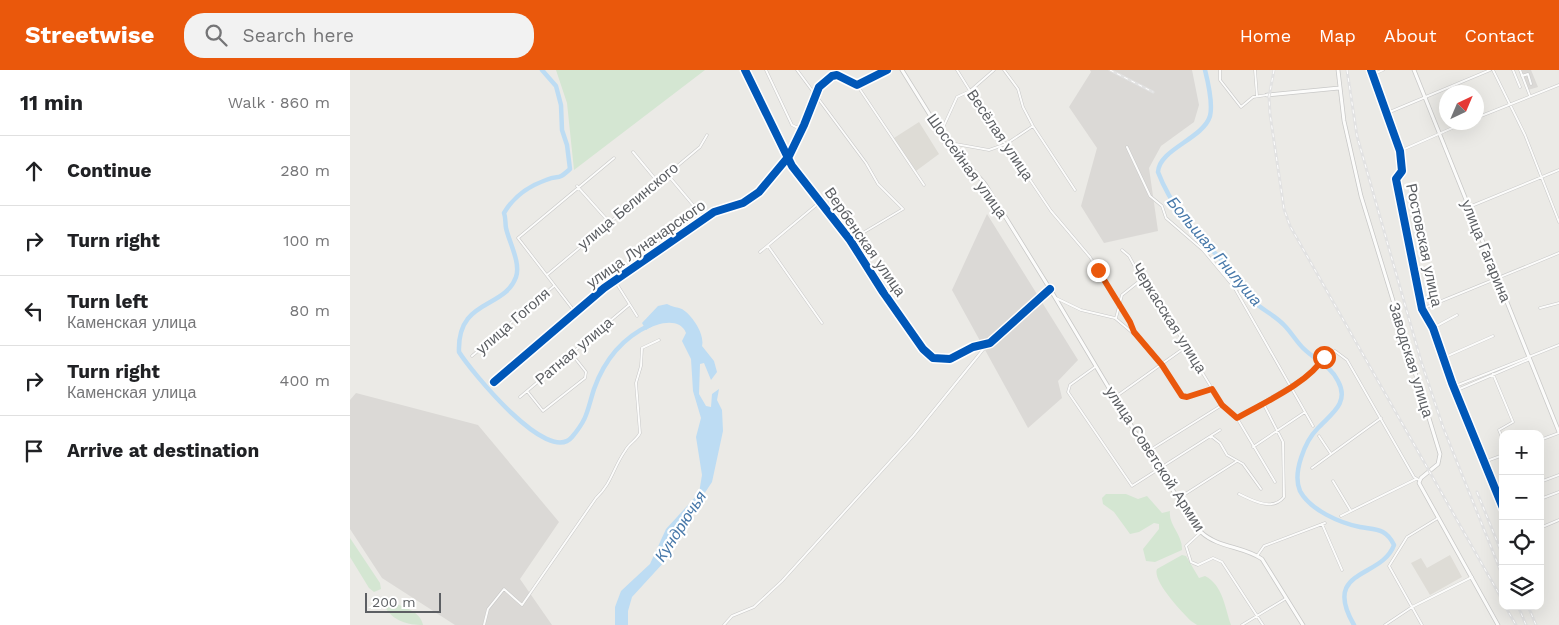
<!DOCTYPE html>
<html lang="en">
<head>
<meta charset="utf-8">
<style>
  :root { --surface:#fff; --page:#f2f2f2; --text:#202124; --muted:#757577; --line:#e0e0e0; --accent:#ea580c }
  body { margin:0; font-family:"Work Sans",sans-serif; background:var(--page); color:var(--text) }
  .controls { position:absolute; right:15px; bottom:15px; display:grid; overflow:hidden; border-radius:10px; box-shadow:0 5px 20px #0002 }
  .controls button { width:45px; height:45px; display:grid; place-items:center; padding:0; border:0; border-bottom:1px solid var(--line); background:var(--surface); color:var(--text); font:25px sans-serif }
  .compass { position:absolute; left:1089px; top:15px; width:45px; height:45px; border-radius:50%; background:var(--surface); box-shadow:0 5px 20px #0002; rotate:44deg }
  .scale { position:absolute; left:15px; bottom:12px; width:76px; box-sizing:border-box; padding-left:5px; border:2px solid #5c5f63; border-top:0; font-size:14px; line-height:18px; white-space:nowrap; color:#5c5f63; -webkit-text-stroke:4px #fff; paint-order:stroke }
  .stop { position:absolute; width:15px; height:15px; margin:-11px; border:4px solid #ea580c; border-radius:50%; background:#fff }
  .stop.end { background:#ea580c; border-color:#fff; box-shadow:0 1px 5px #0008 }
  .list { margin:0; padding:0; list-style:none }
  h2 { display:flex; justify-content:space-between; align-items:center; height:65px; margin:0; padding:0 20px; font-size:21px }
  h2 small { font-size:16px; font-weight:400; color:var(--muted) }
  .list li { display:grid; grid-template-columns:32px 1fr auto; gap:15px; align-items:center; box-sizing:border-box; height:70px; padding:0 20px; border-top:1px solid var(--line) }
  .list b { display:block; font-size:19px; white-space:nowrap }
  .list p { margin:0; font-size:16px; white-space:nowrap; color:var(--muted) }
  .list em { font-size:16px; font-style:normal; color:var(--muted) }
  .icon { flex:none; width:28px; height:28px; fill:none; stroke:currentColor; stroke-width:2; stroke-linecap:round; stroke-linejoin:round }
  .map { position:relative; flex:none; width:1209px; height:555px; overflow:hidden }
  header { display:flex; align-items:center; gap:30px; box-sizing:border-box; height:70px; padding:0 25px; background:var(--accent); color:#fff }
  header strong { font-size:24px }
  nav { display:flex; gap:28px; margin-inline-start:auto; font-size:18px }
  .search { width:350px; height:45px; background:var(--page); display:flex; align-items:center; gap:12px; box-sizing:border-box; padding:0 18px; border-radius:20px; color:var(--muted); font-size:19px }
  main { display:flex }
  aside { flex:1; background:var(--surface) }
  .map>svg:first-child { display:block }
  .industrial { fill:#dbd9d6 }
  .education { fill:#dedcd6 }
  .green { fill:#d4e6d2 }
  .water { fill:#bddcf3 }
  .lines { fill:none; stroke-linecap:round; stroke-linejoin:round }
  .river { stroke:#bddcf3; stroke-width:4.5 }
  .minor-casing { stroke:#c8c8c8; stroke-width:3 }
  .secondary-casing { stroke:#c8c8c7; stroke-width:4.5 }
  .minor { stroke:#fcfcfb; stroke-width:2 }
  .secondary { stroke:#fcfcfb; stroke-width:3 }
  .rail-casing { stroke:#e2e2e2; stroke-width:3 }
  .rail { stroke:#fff; stroke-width:1; stroke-dasharray:4; stroke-linecap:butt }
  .cycleway-casing { stroke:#fff; stroke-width:11 }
  .cycleway { stroke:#0057b8; stroke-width:8 }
  .route { stroke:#ea580c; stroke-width:6 }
  .labels { text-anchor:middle; stroke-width:4.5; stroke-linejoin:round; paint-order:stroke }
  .street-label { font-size:15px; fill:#5c5f63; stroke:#fff }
  .water-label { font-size:16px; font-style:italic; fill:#4778a9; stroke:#fff }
</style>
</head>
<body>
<header>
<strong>Streetwise</strong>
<div class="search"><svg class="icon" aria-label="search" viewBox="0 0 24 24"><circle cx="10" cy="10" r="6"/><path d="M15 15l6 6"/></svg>Search here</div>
<nav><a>Home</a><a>Map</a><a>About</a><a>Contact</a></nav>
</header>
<main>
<aside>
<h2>11 min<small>Walk · 860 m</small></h2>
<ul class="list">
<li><svg class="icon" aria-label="ahead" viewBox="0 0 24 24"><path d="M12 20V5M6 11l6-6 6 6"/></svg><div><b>Continue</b></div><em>280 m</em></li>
<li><svg class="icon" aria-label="right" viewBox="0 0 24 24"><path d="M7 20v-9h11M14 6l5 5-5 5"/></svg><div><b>Turn right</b></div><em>100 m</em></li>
<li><svg class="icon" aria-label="left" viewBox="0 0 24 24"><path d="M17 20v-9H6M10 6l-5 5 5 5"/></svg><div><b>Turn left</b><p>Каменская улица</p></div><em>80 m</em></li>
<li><svg class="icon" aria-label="right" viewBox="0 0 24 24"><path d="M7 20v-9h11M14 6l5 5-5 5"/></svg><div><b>Turn right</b><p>Каменская улица</p></div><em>400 m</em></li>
<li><svg class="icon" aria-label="arrive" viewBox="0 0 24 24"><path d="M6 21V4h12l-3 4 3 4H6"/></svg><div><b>Arrive at destination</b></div></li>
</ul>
</aside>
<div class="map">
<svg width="1209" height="555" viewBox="0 0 1209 555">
  <rect width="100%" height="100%" fill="#ebeae6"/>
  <path class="industrial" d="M740,0h102l7,35 -5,17 -33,24 -12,22 9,63 -54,12 -23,-37 16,-58 -28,-41 22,-35z
    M1170,0h11l7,17 -10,3z
    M637,144l91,146 -20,21 4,17 -34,30 -76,-138z
    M6,323l122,32 81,97 -39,57 32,46h-97l-73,-47 -32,-49v-129z"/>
  <path class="education" d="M569,52l20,32 -23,17 -22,-33z
    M1100,485l12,22 -32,18 -19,-32 10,-5 6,10z"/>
  <path class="green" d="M206,0h149l-131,100 -7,-67z
    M756,424h20l12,5 9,-3 15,17 8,-2c-2,14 13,24 12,39l-27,12 -9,-1 -3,-12 16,-20v-5l-5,-1 -15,9 -9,2 -16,-22 -11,-8 -1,-6z
    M0,468l30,45 1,6 -7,3 -5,-4 -19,-31z
    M832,485l4,1 13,22 6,-2c18,9 20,32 26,49h-34l-6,-4c-9,-9 -39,-40 -34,-52z
    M39,531c12,5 32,10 34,24 -15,0 -30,-4 -38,-18l1,-5z"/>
  <path class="water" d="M317,234c5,3 10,3 15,5 10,6 23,25 20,37l12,15 3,11 -6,8 -7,-17 -4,1 -1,30 7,12 5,1 1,-13 7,-5 -2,11 5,10 1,21 -11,51 -33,50 -14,29 -33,36 -4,14v14h-13v-18l6,-16 29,-27 16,-35 33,-36 3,-18 -6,-38 5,-19 -8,-27 -2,-32 -9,-18 4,-8c-6,-16 -29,-10 -40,-3l-4,-7 16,-17z"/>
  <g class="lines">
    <path class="river" d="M192,0l14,16 5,19 1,25 5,15 3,24c-14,13 -10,5 -24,11 -17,6 -32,16 -42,33 2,5 1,10 2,15 3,14 15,35 10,49 -12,33 -59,21 -57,75 12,19 89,114 113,85 16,-19 15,-26 22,-48 10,-28 28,-51 56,-64
      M855,0c3,12 8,34 5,46 -7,23 -51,33 -52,56 14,38 43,66 71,96 9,9 14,21 22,31 9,10 24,16 33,26 7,7 12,16 19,23 12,12 27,17 35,33 12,22 -7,33 -20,47 -13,13 -26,45 -18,63 10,19 40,32 60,36 16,3 26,1 34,18 -12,34 -73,23 -40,80"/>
    <g class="minor-casing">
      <path id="minor" d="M395,0l47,96 58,74 33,52 40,57 10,9 17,1 23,-12 17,-4 60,-54
        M416,0l26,55 4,2 7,-1
        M447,0l69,93 12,21 25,25 -52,31
        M607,0l43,69 6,5 45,67 39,46 40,65 4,10 28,33 18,28 7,4 25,-8
        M654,0l14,19 5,18 10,19 42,64
        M870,0v10l21,27 12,-10 14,-2
        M905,0l2,26
        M1021,0l29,81 2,20 -6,8 26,130 11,19 19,55 51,125
        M1143,0l32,65 34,87
        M1163,0l7,17
        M1170,0l10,26
        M1022,5l11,-5
        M1172,6l6,-2 3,10
        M507,15l67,100
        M1035,44l105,-44
        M1126,48l83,-33
        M591,62l16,-35 13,-6 24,-21
        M600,73l39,7 17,-6 27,-18
        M777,77l23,49 12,10 4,12 37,32 31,37 79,139
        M1050,81l66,-29
        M283,82l24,29
        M317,104l37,44
        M227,116l32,36
        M1119,137l90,-37
        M418,176l54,77
        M772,180l7,6 12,22 13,15 68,112 15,13 38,64
        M410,182l60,-50
        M197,205l153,-128 7,-12
        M265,211l22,35
        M706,228l25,12 34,8 19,16
        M1190,238l19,-5
        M1072,239l137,-56
        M225,242l-57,-74 96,-80
        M766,248l6,-23 20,-16
        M1083,258l24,-13
        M122,286l82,-70
        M1093,288l50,-22
        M745,297l-25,18 -2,7 64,94 88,-56
        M1143,304l20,48 -14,8 4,10
        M144,312l110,-94 110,-76 29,-9 16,-11 30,-36 15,-31 15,-38 13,-11 5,-1 20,10 30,-15
        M1102,313l6,2 101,-40
        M177,321l16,20 42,-33 1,-6 -15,-19
        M1105,321l75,-32
        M170,327l109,-92
        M764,328l73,-52
        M887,348c24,-15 49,-28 73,-45 11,-8 12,-18 25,-22l12,9 67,117 5,3
        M861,366l9,7 7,12 16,9 18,25
        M969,366l12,18
        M1190,370l19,-7
        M903,377l52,-35
        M797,382l75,-47
        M1134,392l19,-7
        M962,398l69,-50
        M983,411l18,30
        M1190,412l19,-7
        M1190,421l3,7 16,-6
        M889,424c13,6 33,18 45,3l-1,-55 -20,-39
        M1147,424l6,-3
        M829,428l58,-37
        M991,446l75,-37
        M972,454l20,46
        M1190,458l19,-8
        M851,462l-15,14 5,16 7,3 15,-7 9,4 41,63
        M907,486l7,-10 61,-23
        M134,555l4,-16 16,-20 18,16 74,-107c16,-15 17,-30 29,-47 4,-8 11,-10 15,-18l-4,-50 5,-17 1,-18 17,-8
        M374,555l8,-9 22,-9 28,-26 131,-145 73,-90
        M892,555l43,-26
        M1035,555l27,-18 60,-30
        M1072,555l-33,-59 18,-29 31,-19"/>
    </g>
    <g class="secondary-casing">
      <path id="secondary" d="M552,0l41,66 42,48 65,105 97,163 54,80c17,16 42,14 61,27l41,66
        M988,0l6,51 17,75 79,258 -2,10 -17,14 -2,5 79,142
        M1064,0l145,362
        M917,25l72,-7"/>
    </g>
    <use href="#minor" class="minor"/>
    <use href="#secondary" class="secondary"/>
    <g class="rail-casing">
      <path id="rail" d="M760,0l43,22
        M924,0l-5,27 1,17 14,95 6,17 213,375
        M997,0l10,66 64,225 22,66 60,150
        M1127,422l26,64
        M1155,536l11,19
        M1168,536l8,19
        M1178,536l8,19"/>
    </g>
    <use href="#rail" class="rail"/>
    <g class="cycleway-casing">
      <path id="cycleway" d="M395,0l47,96 58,74 33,52 40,57 10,9 17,1 23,-12 17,-4 60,-54
        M1021,0l29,81 2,20 -6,8 26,130 11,19 19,55 51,125
        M144,312l110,-94 110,-76 29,-9 16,-11 30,-36 15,-31 15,-38 13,-11 5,-1 20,10 30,-15"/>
    </g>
    <use href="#cycleway" class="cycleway"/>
  </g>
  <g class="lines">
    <path class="route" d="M748,200l32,52 4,10 28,33 20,31 5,1 25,-8 10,16 15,13c26,-15 72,-35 87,-61"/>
  </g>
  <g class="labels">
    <g class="street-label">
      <text transform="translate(650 65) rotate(56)" y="5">Весёлая улица</text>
      <text transform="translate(617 96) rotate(54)" y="5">Шоссейная улица</text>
      <text transform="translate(278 136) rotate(-40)" y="5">улица Белинского</text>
      <text transform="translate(515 172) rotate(55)" y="5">Вербенская улица</text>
      <text transform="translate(296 174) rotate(-35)" y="5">улица Луначарского</text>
      <text transform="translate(1074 175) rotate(78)" y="5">Ростовская улица</text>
      <text transform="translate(1136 181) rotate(68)" y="5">улица Гагарина</text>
      <text transform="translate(819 248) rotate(58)" y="5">Черкасская улица</text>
      <text transform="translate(163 251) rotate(-41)" y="5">улица Гоголя</text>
      <text transform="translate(224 281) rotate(-40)" y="5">Ратная улица</text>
      <text transform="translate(1061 290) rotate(73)" y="5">Заводская улица</text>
      <text transform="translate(805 389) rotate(57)" y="5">улица Советской Армии</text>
    </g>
    <g class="water-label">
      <text transform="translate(865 181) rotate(50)" y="6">Большая Гнилуша</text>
      <text transform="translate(330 456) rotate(-57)" y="6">Кундрючья</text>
    </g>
  </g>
</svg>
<div class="controls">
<button>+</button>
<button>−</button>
<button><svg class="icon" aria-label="locate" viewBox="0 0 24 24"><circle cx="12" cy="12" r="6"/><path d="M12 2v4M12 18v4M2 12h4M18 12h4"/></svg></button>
<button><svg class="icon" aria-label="layers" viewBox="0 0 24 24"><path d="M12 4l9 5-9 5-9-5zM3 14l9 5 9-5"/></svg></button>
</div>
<svg class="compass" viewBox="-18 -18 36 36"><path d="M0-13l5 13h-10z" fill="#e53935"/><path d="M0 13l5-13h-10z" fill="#757577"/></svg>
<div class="scale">200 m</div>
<div class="stop" style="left:974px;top:287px"></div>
<div class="stop end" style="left:748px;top:200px"></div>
</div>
</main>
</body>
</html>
